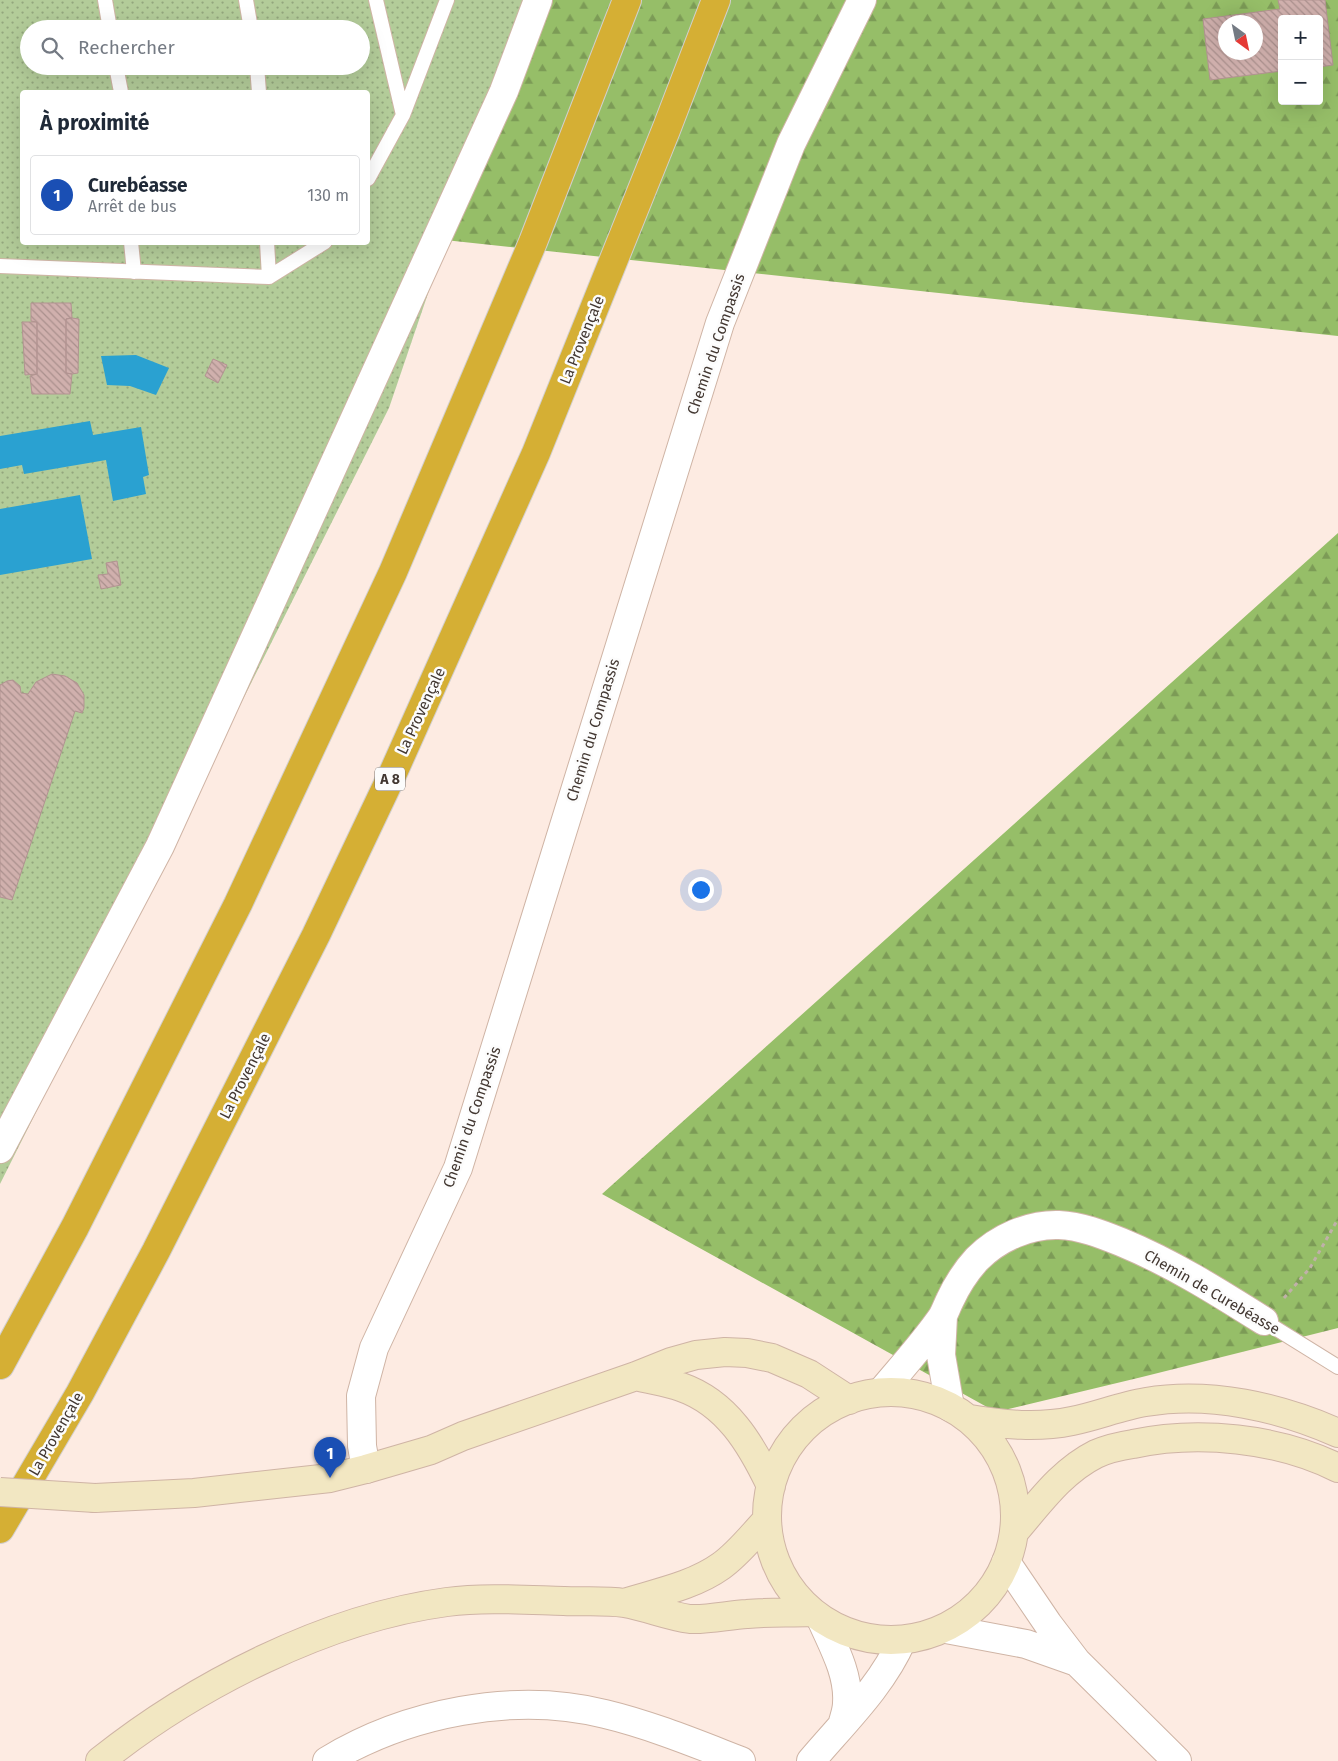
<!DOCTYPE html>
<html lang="fr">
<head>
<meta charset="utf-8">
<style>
  :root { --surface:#fff; --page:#f6f6f7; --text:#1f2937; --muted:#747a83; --line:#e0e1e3; --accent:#1a73e8 }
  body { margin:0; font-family:"Fira Sans",sans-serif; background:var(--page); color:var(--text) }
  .controls { position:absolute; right:15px; top:15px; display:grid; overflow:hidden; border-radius:5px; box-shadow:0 5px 20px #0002 }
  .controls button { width:45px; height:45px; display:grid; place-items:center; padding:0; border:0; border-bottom:1px solid var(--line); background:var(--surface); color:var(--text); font:25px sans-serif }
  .compass { position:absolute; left:1218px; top:15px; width:45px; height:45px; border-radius:50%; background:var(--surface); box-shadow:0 5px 20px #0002; rotate:147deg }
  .you { position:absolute; left:700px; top:889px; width:18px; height:18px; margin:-12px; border:4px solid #fff; border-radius:50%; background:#1a73e8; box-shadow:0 0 0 8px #1a73e833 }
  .badge { display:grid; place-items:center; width:32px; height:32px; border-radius:50%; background:var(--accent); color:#fff; font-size:16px; font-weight:700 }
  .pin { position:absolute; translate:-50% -41px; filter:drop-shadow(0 1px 2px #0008) }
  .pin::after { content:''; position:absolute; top:26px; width:18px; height:15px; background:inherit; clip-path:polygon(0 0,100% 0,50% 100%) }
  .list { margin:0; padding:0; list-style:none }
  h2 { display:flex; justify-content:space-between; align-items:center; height:65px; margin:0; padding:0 20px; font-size:21px }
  h2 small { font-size:16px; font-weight:400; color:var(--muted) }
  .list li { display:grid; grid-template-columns:32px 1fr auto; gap:15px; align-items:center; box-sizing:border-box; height:80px; margin:0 10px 10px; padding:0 10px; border:1px solid var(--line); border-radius:5px }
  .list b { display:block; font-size:19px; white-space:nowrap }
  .list p { margin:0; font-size:16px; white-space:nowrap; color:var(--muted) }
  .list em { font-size:16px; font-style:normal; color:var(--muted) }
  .icon { flex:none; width:28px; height:28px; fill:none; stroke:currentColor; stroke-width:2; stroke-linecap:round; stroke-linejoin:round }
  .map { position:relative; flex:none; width:1338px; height:1761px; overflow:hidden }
  .search { position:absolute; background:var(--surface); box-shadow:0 5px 20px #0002; left:20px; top:20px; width:350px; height:55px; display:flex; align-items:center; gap:12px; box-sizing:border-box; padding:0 18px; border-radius:28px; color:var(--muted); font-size:19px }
  .panel { position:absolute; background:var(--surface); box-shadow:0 5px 20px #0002; left:20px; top:90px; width:350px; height:155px; border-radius:5px }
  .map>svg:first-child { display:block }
  .forest { fill:url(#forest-firs); fill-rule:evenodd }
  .park { fill:url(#park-dots); fill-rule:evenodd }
  .water { fill:#2aa1d1 }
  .building { fill:url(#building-back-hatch); stroke:#b29391; fill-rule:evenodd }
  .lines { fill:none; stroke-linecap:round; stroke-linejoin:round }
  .service-casing { stroke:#cfb4a5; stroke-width:16 }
  .minor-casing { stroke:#cfb4a5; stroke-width:30 }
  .secondary-casing { stroke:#cfb4a5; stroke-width:30 }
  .motorway-casing { stroke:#d2cfce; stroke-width:30 }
  .path { stroke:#c0b1a9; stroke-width:3; stroke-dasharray:4 4; stroke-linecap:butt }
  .service { stroke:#fff; stroke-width:14 }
  .minor { stroke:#fff; stroke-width:28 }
  .secondary { stroke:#f2e7c2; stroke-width:28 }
  .motorway { stroke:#d5af34; stroke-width:28 }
  .secondary-bridge-casing { stroke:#cfb4a5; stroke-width:30; stroke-linecap:butt }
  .secondary-bridge { stroke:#f2e7c2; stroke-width:28 }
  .labels { text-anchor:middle; stroke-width:5; stroke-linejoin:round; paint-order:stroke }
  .shield { fill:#fcfcfc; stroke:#7a726e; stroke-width:1 }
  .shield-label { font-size:14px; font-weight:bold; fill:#423731 }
  .street-label { font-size:15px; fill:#423731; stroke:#fcfcfc }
</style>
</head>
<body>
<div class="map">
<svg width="1338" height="1761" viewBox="0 0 1338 1761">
  <defs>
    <pattern id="forest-firs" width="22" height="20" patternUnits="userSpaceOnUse" patternTransform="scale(1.25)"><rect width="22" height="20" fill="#96be68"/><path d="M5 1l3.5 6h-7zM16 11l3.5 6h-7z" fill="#7c9b56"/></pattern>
    <pattern id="park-dots" width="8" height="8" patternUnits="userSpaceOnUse" patternTransform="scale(1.25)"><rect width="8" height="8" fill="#b3cc99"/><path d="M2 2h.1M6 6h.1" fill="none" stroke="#93a67d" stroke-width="1.8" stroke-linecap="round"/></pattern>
    <pattern id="building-back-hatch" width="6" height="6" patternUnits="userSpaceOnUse" patternTransform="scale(1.25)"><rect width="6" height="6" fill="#d0b0ad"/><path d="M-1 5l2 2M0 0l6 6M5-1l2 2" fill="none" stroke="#aa908d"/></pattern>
  </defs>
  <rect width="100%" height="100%" fill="#fdebe2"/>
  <path class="forest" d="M0,0h1338v336l-949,-102 -21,-142h-346v150l-22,54zM1282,19h37v82h-37zM1226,22h30v30h-30zM29,29h332v37h-332z
    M1338,533v795l-196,49 -146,35 -394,-218z"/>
  <path class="park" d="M0,0h528l-139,408 -389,776zM29,29h332v37h-332zM22,92h346v150h-346z"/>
  <path class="water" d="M136,355l33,13 -13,27 -26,-9 -23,-1 -6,-29z
    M90,421l3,14 48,-8 8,48 -6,2 3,17 -33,7 -7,-41 -82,14 -2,-9 -22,4v-33z
    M80,495l12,64 -92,16v-66z"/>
  <path class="building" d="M1278,0h47l8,65 -14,2v-48h-37v52l-72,9 -7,-61 77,-10zM1226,22h30v30h-30z
    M31,303h40l1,15 -6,1v54l6,1 -2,20h-38l-2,-18 7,-2v-52l-6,-1z
    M72,318l7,1 -1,54 -6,1 -6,-1v-54z
    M22,322h15v52l-12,1z
    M213,359l14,6 -9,18 -13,-7z
    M117,561l4,24 -20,4 -3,-14 10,-1 -2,-11z
    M52,674l13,2 12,7 7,12v13l-2,5 -7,-2 -63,189 -12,-3v-212l7,-4 6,-1 7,6 1,7 7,1 8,-12z"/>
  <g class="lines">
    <g class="service-casing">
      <path id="service" d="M105,0l5,29
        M246,0l5,29
        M376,0l27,115
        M116,66l5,26
        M257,66l2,26
        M368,179l35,-64 44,-115
        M131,242l3,30
        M0,266l269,11 -2,-35
        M269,277l56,-35
        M1264,1321l74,46"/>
    </g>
    <g class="minor-casing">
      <path id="minor" d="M0,1149l160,-303 344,-755 34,-91
        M943,1316l-2,39 9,52
        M882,1391c20,-24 42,-48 60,-74 3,-5 5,-11 8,-17 7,-15 16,-29 27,-41 21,-21 52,-35 82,-34 22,1 42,9 62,17 51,21 97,50 143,79
        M366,1469l-4,-23 -1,-50 13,-48 84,-180 262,-845 71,-179 71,-144
        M1006,1562l42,62 29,38 100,99
        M822,1621c11,25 27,53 25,82 0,6 -2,12 -4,19
        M946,1629l80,15 51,18
        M327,1761c79,-48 187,-70 278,-47 46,11 92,30 136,47
        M811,1761c32,-38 71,-75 91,-121"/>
    </g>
    <g class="secondary-casing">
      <path id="secondary" d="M636,1376c15,4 31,6 45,11 46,16 70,57 90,99
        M767 1516a124 124 0 1 1 248 0a124 124 0 1 1-248 0Z
        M970,1419c35,6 68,9 102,2 25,-5 49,-15 74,-19 64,-11 133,5 192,31
        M95,1498l99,-5 136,-15 36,-9 65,-19 32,-14 173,-60 35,-14 25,-7 29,-3 22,1 25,5 37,16 40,26
        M1016,1530c24,-28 46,-59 80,-76 11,-5 24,-8 37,-10 65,-14 145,-6 205,24
        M624,1603c32,-10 69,-17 97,-37 17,-12 30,-29 44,-44
        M100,1761c94,-75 226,-143 347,-159 36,-5 80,-2 117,-1 19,1 41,-1 60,2 23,4 44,13 66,16 18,1 39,-4 57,-5 21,-2 43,-1 64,-2"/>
    </g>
    <g class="motorway-casing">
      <path id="motorway" d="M0,1365l75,-138 163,-323 155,-332 140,-330 94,-242
        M0,1529l80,-136 76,-142 160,-316 77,-162 143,-320 130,-323 50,-130"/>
    </g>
    <path class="path" d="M1284,1298l26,-30 28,-49"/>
    <use href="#service" class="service"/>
    <use href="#minor" class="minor"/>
    <use href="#secondary" class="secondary"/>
    <use href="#motorway" class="motorway"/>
    <g class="secondary-bridge-casing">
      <path id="secondary-bridge" d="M0,1492l95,6"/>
    </g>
    <use href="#secondary-bridge" class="secondary-bridge"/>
  </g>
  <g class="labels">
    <rect class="shield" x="375" y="767.5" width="30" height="23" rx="4"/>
    <g class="shield-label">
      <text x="390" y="784">A 8</text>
    </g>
    <g class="street-label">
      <text transform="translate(582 340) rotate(-68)" y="5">La Provençale</text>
      <text transform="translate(716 344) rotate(-71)" y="5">Chemin du Compassis</text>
      <text transform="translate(421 711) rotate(-65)" y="5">La Provençale</text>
      <text transform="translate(593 730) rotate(-73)" y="5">Chemin du Compassis</text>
      <text transform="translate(245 1076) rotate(-63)" y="5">La Provençale</text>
      <text transform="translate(472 1117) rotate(-71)" y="5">Chemin du Compassis</text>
      <text transform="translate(1212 1292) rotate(30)" y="5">Chemin de Curebéasse</text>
      <text transform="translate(56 1434) rotate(-60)" y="5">La Provençale</text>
    </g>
  </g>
</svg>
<div class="controls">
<button>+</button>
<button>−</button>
</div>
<svg class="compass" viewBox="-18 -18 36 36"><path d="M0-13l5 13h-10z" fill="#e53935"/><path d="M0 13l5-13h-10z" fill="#747a83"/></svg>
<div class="you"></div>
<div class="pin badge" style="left:330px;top:1478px;background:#1a4fb4">1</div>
<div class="search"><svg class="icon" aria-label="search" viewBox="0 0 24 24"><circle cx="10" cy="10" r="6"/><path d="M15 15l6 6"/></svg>Rechercher</div>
<section class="panel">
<h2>À proximité<small></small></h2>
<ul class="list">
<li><span class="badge" style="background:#1a4fb4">1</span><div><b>Curebéasse</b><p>Arrêt de bus</p></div><em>130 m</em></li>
</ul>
</section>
</div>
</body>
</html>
